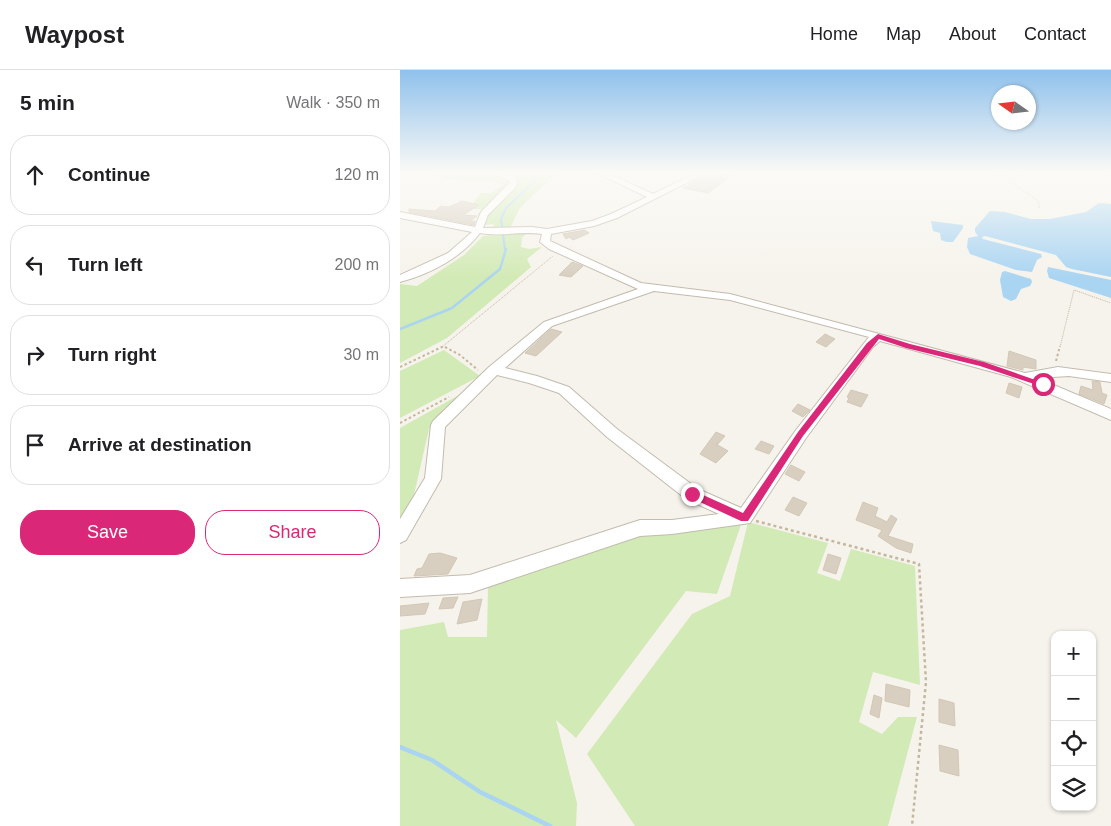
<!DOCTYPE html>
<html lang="en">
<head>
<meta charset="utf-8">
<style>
  :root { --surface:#fff; --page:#f2f2f2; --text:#202124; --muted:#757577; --line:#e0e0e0; --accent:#db2777 }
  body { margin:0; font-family:Helvetica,sans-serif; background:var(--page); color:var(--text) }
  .controls { position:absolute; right:15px; bottom:15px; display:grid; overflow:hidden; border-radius:10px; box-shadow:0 1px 4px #0004 }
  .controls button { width:45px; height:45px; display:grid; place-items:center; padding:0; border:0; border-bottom:1px solid var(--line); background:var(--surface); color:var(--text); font:25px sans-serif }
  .compass { position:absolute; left:591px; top:15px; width:45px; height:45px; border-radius:50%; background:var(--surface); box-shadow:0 1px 4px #0004; rotate:284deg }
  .stop { position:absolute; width:15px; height:15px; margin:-11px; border:4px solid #db2777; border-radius:50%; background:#fff }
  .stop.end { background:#db2777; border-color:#fff; box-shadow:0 1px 5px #0008 }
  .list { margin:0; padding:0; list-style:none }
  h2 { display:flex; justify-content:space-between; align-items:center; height:65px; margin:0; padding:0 20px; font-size:21px }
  h2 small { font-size:16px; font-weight:400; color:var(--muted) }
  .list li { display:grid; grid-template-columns:32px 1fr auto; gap:15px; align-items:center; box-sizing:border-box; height:80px; margin:0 10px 10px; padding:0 10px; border:1px solid var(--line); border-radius:20px }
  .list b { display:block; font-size:19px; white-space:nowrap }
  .list em { font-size:16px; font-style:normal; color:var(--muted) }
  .actions { display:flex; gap:10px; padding:15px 20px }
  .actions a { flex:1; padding:11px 0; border:1px solid var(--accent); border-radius:20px; text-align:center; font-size:18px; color:var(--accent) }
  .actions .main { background:var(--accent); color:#fff }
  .icon { flex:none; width:28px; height:28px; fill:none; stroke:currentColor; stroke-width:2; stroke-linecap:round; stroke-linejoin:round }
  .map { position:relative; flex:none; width:711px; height:756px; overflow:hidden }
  header { display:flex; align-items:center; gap:30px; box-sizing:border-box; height:70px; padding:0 25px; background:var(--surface); border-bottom:1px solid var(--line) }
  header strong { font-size:24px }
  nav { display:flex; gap:28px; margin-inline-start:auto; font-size:18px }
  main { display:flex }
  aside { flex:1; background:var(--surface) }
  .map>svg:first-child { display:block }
  .green { fill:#d2eab5 }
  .water { fill:#a9d4f2 }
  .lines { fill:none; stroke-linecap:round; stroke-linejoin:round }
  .stream-far2 { stroke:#a9d4f2; stroke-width:2 }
  .stream-far1 { stroke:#a9d4f2; stroke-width:2.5 }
  .stream { stroke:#a9d4f2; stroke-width:4.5 }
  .building { fill:#d8cfc1; stroke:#d3c7b4 }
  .minor-casing { stroke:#c2bbae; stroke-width:2 }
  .path-far2 { stroke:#c4b79f; stroke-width:1; stroke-dasharray:1 1; stroke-linecap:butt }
  .path-far1 { stroke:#c4b79f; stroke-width:2; stroke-dasharray:2.5 2.5; stroke-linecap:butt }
  .path { stroke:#c4b79f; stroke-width:2.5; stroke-dasharray:3 3; stroke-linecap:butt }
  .minor { fill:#fff; fill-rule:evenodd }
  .route { fill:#db2777 }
</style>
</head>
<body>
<header>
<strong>Waypost</strong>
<nav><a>Home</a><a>Map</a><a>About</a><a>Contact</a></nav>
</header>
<main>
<aside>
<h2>5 min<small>Walk · 350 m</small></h2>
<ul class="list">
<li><svg class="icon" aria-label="ahead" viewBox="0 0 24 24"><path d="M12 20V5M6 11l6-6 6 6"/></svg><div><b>Continue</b></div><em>120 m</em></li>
<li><svg class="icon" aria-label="left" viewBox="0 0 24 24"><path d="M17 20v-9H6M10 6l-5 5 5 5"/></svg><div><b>Turn left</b></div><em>200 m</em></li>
<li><svg class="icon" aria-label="right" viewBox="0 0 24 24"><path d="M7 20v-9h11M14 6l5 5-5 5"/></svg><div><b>Turn right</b></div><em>30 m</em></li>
<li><svg class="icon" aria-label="arrive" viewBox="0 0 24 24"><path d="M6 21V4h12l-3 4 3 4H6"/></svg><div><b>Arrive at destination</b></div></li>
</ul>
<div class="actions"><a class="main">Save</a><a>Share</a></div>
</aside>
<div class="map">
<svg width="711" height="756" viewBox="0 0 711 756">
  <rect width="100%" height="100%" fill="#f6f3ec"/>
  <path class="green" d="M39,103h109l7,1 -35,34 -10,20 -17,1 1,-5 -20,2 3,-2 1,-10 4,-5h-14l13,-16h10l12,-8 -9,-3 -43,-2v-1h-10l3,-4h-6z
    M129,161l-7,7 -1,9 8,2 13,-2 -15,12 4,8 -84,71 -47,25v-79l17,2 47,-31 19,-19z
    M44,280l36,26 -80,42v-47z
    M66,321l-37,38 -16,70 -13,21v-92z
    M342,452l-25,72 -31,-3 -110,147 -20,-18 21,83 -1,23h-176v-196l44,-8 4,15h39l1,-51 153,-55z
    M348,452l80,21 -11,30 23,8 11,-32 64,17 5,119 -47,-13 -14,50 23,12 16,-17h19l-29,109h-253l-48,-72 105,-140 38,-18z"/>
  <path class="water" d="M699,133l12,1v73l-39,-8 -6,-2 -10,-12 -71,-19 -3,1 1,2 58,15 1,3 -5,3 -5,12 -16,-2 -46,-16 -3,-7 1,-9 10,-2 -3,-4v-4l15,-17 15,1 26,7h19l36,-7z
    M531,151l32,4v3l-10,14h-6l-6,-2 -1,-7 -7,-2z
    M648,197l63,13v18l-62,-20 -2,-7z
    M605,201l26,8 1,3 -2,4 -9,3 -5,10 -5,2 -8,-4 -3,-17 2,-8z"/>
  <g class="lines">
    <path class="stream-far2" d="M105,180l-4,-31 5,-11 29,-27 -1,-5 -10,-3"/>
    <path class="stream-far1" d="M0,259l52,-21 48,-39 6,-20"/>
    <path class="stream" d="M0,677l32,13 48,32 70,34"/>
  </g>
  <path class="building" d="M308,103l24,2 -24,18 -25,-5z
    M62,131l17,4 -16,10 14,1 -7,5h5l-1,4 -65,-13v-3l26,2 6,-5 8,1z
    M185,160l4,3 -16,7 -4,-3 -3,2 -3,-5z
    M172,192l11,4 -12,11 -12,-2z
    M151,259l11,3 -26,24 -11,-3z
    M425,264l10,5 -9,8 -10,-5z
    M609,281l27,9v9l-13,-2v3l-16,-4z
    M692,311l8,1 2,11 5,2 -3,9 -25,-10 2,-8 12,4z
    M609,313l13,4 -3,11 -13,-5z
    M451,320l17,5 -7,12 -14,-5 2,-4 -2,-1z
    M398,334l12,6 -7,7 -11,-6z
    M316,362l9,4 -8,9 -1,-1 12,7 -12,12 -16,-9z
    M361,371l13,5 -5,8 -14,-5z
    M391,395l14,7 -6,9 -14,-7z
    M393,427l14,6 -8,13 -14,-6z
    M463,432l15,6 -3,8 12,6 4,-7 6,4 -9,17 25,8 -2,9 -15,-5 -18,-12 4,-6 -26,-10z
    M40,483l17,5 -9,16 -34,2 3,-7 5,-1 7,-14z
    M428,484l13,4 -5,16 -13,-4z
    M58,527l-5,11 -14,1 4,-11z
    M82,529l-5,21 -20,4 6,-22z
    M29,533l-4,11 -25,2v-10z
    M486,614l24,6 -1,17 -24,-6z
    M474,625l8,3 -3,20 -9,-4z
    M539,629l15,4 1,23 -16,-4z
    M539,675l19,5 1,26 -19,-5z"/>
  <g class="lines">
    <g class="minor-casing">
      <path id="minor" d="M86,103l24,1 8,7 -3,7 -27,27 -5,13 49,-1 15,2 45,-8 19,-7 36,-17 -50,-24h10l46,21 43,-21h10l-89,45 -23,8 -43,8 -1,7 91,42 89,11 295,79 33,-6 53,7v8l-42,-6 -32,2 74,31v11l-100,-43 -131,-36 -7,6 -67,91 -56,85 -78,11 -32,2 -170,57 -70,4v-18l70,-4 170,-55h32l47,-6 -33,-15 -79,-62 -48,-44 -30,-10 -32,-8 -52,52 -4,52 -35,61 -6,3v-24l25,-41 6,-53 2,-4 56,-54 55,-45 94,-33 -89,-40 -9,-7 2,-8c-21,-3 -42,3 -62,-1 -19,25 -50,41 -80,49v-7l48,-22 24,-21 -72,-14v-6l75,15 6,-15 29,-30 -5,-4zM254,221l76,9 139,37 -73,93 -55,78 -43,-19 -81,-60 -48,-42 -32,-11 -32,-8 47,-42z"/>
    </g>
    <path class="path-far2" d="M597,103l37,25 5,4v6
      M42,277l111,-91
      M660,277l14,-57 37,13"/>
    <path class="path-far1" d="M45,277l15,8 18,15
      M656,291l4,-15
      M0,297l44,-21
      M0,353l49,-26"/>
    <path class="path" d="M356,451l163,43 7,118 -14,144"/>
    <use href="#minor" class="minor"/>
  </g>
  <linearGradient id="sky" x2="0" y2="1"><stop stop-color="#8fc1ec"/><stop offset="0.49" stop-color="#fbfaf6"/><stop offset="1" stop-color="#fbfaf6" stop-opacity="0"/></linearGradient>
  <rect width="711" height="209" fill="url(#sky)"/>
  <path class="route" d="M478,264l32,10 74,18 63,22 -4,3 -63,-21 -74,-18 -27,-9 -76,97 -55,85h-7l-52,-24v-5l3,-2 51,23 55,-81 69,-89z"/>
</svg>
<div class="controls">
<button>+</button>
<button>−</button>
<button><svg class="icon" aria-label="locate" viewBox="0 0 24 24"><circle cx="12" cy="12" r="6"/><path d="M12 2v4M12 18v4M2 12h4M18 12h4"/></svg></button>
<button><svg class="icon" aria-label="layers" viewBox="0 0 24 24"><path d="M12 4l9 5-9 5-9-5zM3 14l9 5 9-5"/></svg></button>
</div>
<svg class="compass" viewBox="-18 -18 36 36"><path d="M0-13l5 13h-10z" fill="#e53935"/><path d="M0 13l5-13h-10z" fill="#757577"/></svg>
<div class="stop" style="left:643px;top:314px"></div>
<div class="stop end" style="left:292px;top:424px"></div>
</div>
</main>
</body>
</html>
